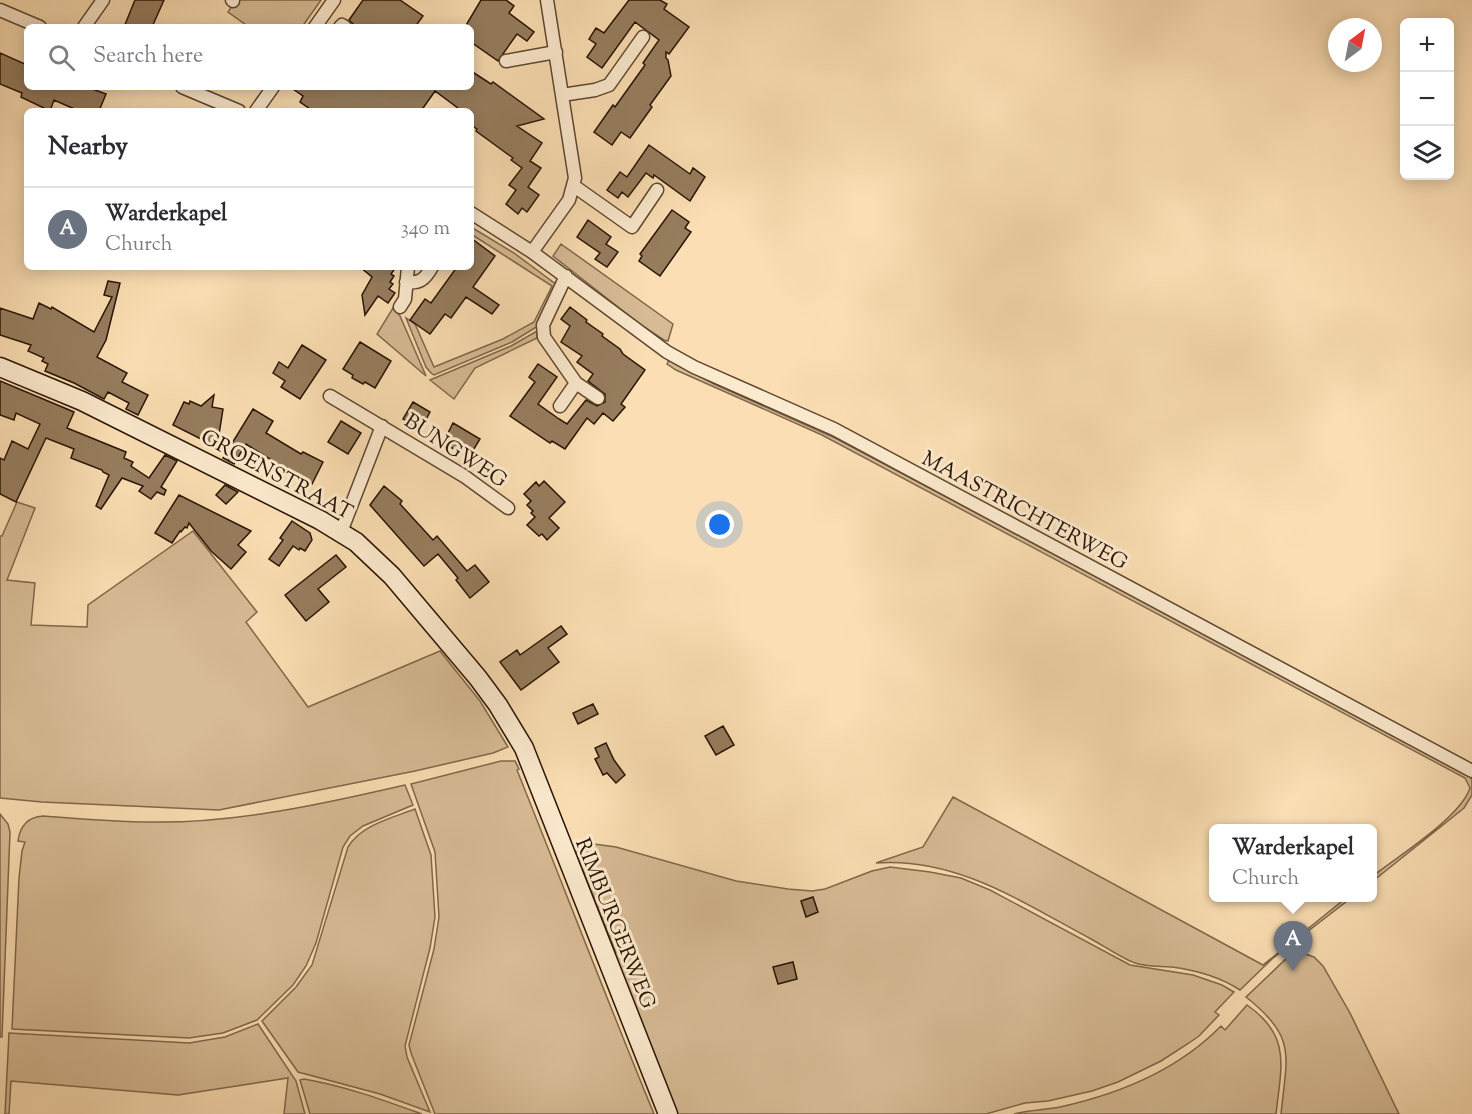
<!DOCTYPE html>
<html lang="en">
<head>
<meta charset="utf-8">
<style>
  :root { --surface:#fff; --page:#f2f2f3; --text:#2b2b33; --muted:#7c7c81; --line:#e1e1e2; --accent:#8f2418 }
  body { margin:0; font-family:"Sorts Mill Goudy",serif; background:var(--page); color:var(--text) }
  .controls { position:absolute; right:18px; top:18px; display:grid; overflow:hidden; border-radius:9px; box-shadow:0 3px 15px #0003 }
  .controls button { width:54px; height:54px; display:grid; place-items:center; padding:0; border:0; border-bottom:2px solid var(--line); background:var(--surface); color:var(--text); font:30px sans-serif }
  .compass { position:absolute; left:1328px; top:18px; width:54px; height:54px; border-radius:50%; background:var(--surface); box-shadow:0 3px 15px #0003; rotate:32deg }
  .you { position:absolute; left:720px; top:525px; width:21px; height:21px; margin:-15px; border:4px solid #fff; border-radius:50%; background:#1a73e8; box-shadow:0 0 0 9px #1a73e833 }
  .badge { display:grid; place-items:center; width:39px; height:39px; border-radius:50%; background:var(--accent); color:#fff; font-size:20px; font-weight:700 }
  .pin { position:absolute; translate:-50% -50px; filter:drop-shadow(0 2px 3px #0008) }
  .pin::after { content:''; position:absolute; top:32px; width:21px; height:18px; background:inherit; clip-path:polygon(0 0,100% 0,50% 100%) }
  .popup { position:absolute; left:1209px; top:824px; width:168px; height:78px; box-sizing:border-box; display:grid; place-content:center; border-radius:9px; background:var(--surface); filter:drop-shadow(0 2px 4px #0005); font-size:20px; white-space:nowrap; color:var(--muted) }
  .popup b { font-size:22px; color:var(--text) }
  .popup::after { content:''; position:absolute; left:50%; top:100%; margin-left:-12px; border:12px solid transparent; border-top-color:var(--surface) }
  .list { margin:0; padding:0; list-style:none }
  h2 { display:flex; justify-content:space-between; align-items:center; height:78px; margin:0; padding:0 24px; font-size:26px }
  h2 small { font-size:20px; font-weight:400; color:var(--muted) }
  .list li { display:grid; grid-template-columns:39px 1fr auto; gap:18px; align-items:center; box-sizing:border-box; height:84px; padding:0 24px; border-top:2px solid var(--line) }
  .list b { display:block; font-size:22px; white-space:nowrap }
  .list p { margin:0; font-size:20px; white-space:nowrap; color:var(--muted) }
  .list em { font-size:20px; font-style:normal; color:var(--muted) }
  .icon { flex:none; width:33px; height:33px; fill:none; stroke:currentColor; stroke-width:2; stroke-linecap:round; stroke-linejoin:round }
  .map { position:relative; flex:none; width:1472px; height:1114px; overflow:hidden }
  .search { position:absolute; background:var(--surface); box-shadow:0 3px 15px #0003; left:24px; top:24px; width:450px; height:66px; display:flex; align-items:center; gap:15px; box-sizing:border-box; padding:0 21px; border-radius:9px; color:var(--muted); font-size:22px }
  .panel { position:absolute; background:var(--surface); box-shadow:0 3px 15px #0003; left:24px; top:108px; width:450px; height:162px; border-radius:9px }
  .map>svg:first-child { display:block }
  .green { fill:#d7bb95; stroke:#80674b; stroke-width:1.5 }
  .building { fill:#967d5e; stroke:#281301; stroke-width:1.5 }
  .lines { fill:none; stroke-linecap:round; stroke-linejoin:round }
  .street-casing { stroke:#5d462e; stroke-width:15 }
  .secondary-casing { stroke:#281301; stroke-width:21 }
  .street { stroke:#fceace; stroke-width:12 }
  .secondary { stroke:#fceace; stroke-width:18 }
  .labels { text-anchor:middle; stroke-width:6; stroke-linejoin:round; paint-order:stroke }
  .street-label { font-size:21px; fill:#281301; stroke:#fceace }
</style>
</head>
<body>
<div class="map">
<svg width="1472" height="1114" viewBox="0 0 1472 1114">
  <rect width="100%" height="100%" fill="#fbdeb3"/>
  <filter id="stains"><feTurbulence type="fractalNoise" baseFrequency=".00333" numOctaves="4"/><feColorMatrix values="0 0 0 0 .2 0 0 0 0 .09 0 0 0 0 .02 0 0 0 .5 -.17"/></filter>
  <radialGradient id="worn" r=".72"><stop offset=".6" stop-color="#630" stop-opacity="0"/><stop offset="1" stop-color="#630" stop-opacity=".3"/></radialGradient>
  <path class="green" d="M236,0h85l-19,27h-53l-21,-15z
    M471,227l43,26 43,32 -19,41 -26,16 -78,33 -3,-2 -5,-6 -20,-49 9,6 19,43 69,-28 31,-17 18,-36 -81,-52z
    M561,244l112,80 -5,17 -4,-1 -23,-15 -88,-69z
    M393,308l7,8 26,60 -49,-42z
    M537,331v7l-62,30 -21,31 -24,-19 81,-34z
    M669,360l45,24 121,54 596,316 39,22 2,4v15l-8,13 -91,73v-5c25,-20 87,-58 97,-88l-5,-10 -643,-343 -146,-65 -9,-6z
    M17,502l18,6 -28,72 28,3 -4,42 56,2 1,-22 105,-74 64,81 -11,10 62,85 132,-56 40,50 28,46 -15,6 -78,18 -196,39 -177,-8 -42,-4v-262h2z
    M501,761h14l4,8 -2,1c46,115 90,230 137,344h-219l-24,-61 -2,-8 25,-96 5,-32 -4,-65 -24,-68z
    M405,785l8,20 -50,21 -13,10 -7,11 -27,96 -10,23 -13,19 -36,35 -34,13 -34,5 -177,-9 7,-151 3,-27 3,-9 -7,-1c2,-15 10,-24 25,-25 37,3 73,6 110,6 84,1 170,-18 252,-37z
    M953,797l310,168 83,-67h5l-79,61 -32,31c-20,-13 -45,-20 -68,-23 -12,-1 -26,0 -37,-4 -12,-4 -31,-17 -44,-24 -68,-36 -134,-82 -215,-76l47,-16z
    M415,809l16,46 4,62 -5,31 -25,98 2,11 23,55 -50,-18 -82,-22 -36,-51 34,-34 16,-22 36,-118c13,-22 44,-29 67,-38z
    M0,814l8,10 2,8 -8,205h-2z
    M579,842l37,5 120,34 52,8 24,2 13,-2 47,-18 18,-4 40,5 31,6 29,12 140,75 63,10 29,10 12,7 -19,20 4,3 -20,21 -10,7 -28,18 -43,21 -26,9 -44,10 -23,2 -39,11h-310l-63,-159 3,-2 -43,-108z
    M1300,952l14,5 9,9 27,47 49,101h-118c6,-59 16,-77 -35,-117l44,-42z
    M1247,1005c45,31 34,62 29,109h-262c15,-4 31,-4 46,-7 59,-13 118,-37 161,-81l4,4z
    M258,1024l38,57 9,33h-21l4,-36 -110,17 -167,-14 -2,33h-4l4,-81 180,10 36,-6z
    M304,1079c41,7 79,21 118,35h-112l-10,-34z"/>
  <path class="building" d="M135,0h29l-12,27h-28z
    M363,0h37l23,16 -8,11h-59l-7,-7z
    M481,0h25l8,6 -5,7 25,19 -7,9 -10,-7 -19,27 -27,-19v-15h-6z
    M629,0h31l7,4 -3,5 25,18 -20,27 -3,-2v6l2,2 3,16 -21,29 2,2 -22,31 -9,-6 -9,13 -18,-13 19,-27 2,2 30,-42 -2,-2 16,-23 -24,-18 -33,46 -15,-11 9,-13 -7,-5 7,-11 8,5z
    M0,53l27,12v22h60l19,7 -7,17h-20l-25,-11 -4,11 -29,-14 1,-4 -22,-9z
    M471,71l20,13 2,-2 51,37 -27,7 25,17 -12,18 11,7 -13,19 11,8 -12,17 -5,-4 -4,6 -12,-10 10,-14 -7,-5 13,-17 -11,-8 2,-2 -37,-27 1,-2 -6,-4v-14h-9l-27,-20 -14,20h-108l-13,-9 3,-6 -13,-9h181z
    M649,145l41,29 3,-6 12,9 -15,24 -36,-26 -1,3 -7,-5 -18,24 -6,-5 -4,6 -11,-8 13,-18 7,5z
    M672,210l17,12 -4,6 6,4 -31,44 -21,-15 3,-5 -2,-2z
    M588,220l23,17 -5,7 12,8 -11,15 -12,-8 5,-6 -23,-16z
    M471,238l24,18 -22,31 26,18 -7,9 -26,-17 -15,21 -6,-4 -15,20 -20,-14 15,-21 6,4 26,-36h14z
    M360,267h36l-5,7 3,2 -4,6 3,2 -4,5 6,4 -7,10 -10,-7 -13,19 -3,-20 10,-18z
    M108,281l12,2 -14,57 -9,17 30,16 -5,9 26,13 -10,20 -12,-6 3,-6 -21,-11 -4,7 -30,-16 -29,-12 3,-7 -6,-3 2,-3 -16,-7 3,-6 -31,-10v-27l33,11 6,-16 12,6 1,-2 42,25 18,-35 -8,-2z
    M570,307l17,13 -1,2 17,12 -1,2 18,13 3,5 22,16 -24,34 4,3 -12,14 -10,-8 -9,11 -7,-6 -22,31 -13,-8 -2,2 -40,-27 25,-34 -6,-5 9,-13 19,13 -19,27 21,15 8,5 19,-24 11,6 8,-4v-8l-17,-13 5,-7 -16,-12 5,-6 -21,-14 9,-16 -9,-7z
    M360,342l31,19 -16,27 -10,-6 -2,2 -11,-6 1,-3 -10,-6z
    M302,345l24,15 -26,39 -19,-12 4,-6 -12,-8 6,-11 9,6z
    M0,381l74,31 -7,16 59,24 -2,6 9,4 -2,4 18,12 16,-23 12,6 -16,26 5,3 -2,5 -7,-3 -6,7 -12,-8 4,-5 -21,-8 -21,31 -5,-3 13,-31 -6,-3 -1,-2 -31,-12 3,-9 -28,-11 -30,64 -16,-8v-36l4,2 8,-19 16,8 12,-25 -24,-11 -2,7 -14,-5z
    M214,395l-2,12 11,2 -6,38 -44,-22 11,-23 5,2 1,-3 11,5z
    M413,402l17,10 -9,17 -18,-10z
    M253,409l20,12 -7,12 35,21 2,-2 20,10 -11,22 -20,-11 -46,-29 -12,20 -11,-6z
    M341,421l20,12 -13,21 -20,-12z
    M453,423l27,16 -8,13 -5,-3 -3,6 -17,-10 3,-6 -4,-2z
    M544,481l21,21 -16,16 10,10 -12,12 -5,-6 -3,2 -12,-11 8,-8 -4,-4 2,-2 -6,-6 4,-4 -7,-7 12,-12 3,4z
    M225,485l13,7 -12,12 -10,-9z
    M384,486l18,15 -2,3 33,36 4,-4 30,35 8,-6 14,17 -19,16 -14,-18 2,-2 -20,-24 -14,12 -54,-61z
    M179,495l72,36 -13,14 8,7 -15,17 -20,-18 -22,-28 -2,5 -2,-1 -4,5 -1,-1 -8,12 -17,-10z
    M292,521l18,12 2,7 -7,11 -5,-3 -1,2 -6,-4 -14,20 -10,-7 14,-19 -3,-2z
    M336,555l10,12 -28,22 11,13 -23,19 -21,-26z
    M561,626l6,8 -19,14 11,14 -38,28 -21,-28 17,-12 3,5z
    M593,704l5,10 -20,10 -5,-11z
    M723,726l11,19 -18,10 -11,-19z
    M606,743l8,17 11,15 -9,8 -9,-10 -4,2 -8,-16 4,-2 -4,-9z
    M813,897l5,15 -12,5 -5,-16z
    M793,962l4,17 -19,5 -5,-17z"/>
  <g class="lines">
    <g class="street-casing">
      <path id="street" d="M232,0l1,1
        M0,10l40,17
        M84,27l19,-27
        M315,27l19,-27
        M340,27l2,-2 3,2
        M506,61l50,-9
        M182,87l57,24
        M562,95l33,-5 14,-5 34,-48
        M256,111l17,-24
        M574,186l58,41 25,-37
        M471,213l61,39 135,100 27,15 140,62 638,342
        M532,252l37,-52 6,-22 -28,-178
        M566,276l-23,49 1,12 32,46 22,15
        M406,282c14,2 19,-3 26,-15
        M400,307l5,-8 3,-32
        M330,396l134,80 44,32
        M560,406l16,-23
        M341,532l41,-106"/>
    </g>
    <g class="secondary-casing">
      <path id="secondary" d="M0,367l82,34 238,119 36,22 36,34 86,102 20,27 26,43 144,366"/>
    </g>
    <use href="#street" class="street"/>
    <use href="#secondary" class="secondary"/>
  </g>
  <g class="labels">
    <g class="street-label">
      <text transform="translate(456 450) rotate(33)" y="7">BUNGWEG</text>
      <text transform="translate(277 474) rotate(28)" y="7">GROENSTRAAT</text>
      <text transform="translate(1025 510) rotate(28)" y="7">MAASTRICHTERWEG</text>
      <text transform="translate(616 923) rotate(68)" y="7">RIMBURGERWEG</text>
    </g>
  </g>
  <rect width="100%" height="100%" filter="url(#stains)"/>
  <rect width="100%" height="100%" fill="url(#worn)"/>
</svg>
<div class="controls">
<button>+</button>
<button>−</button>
<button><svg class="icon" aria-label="layers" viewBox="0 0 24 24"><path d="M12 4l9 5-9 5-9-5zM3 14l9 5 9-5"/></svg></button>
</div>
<svg class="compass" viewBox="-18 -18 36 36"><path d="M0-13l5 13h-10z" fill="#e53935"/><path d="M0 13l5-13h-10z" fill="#7c7c81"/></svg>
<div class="you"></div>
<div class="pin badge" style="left:1293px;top:971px;background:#6b7280">A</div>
<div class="popup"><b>Warderkapel</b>Church</div>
<div class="search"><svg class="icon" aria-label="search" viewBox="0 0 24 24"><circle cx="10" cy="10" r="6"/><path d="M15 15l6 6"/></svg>Search here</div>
<section class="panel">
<h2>Nearby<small></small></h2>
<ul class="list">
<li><span class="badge" style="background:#6b7280">A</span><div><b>Warderkapel</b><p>Church</p></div><em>340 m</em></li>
</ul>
</section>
</div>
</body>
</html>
